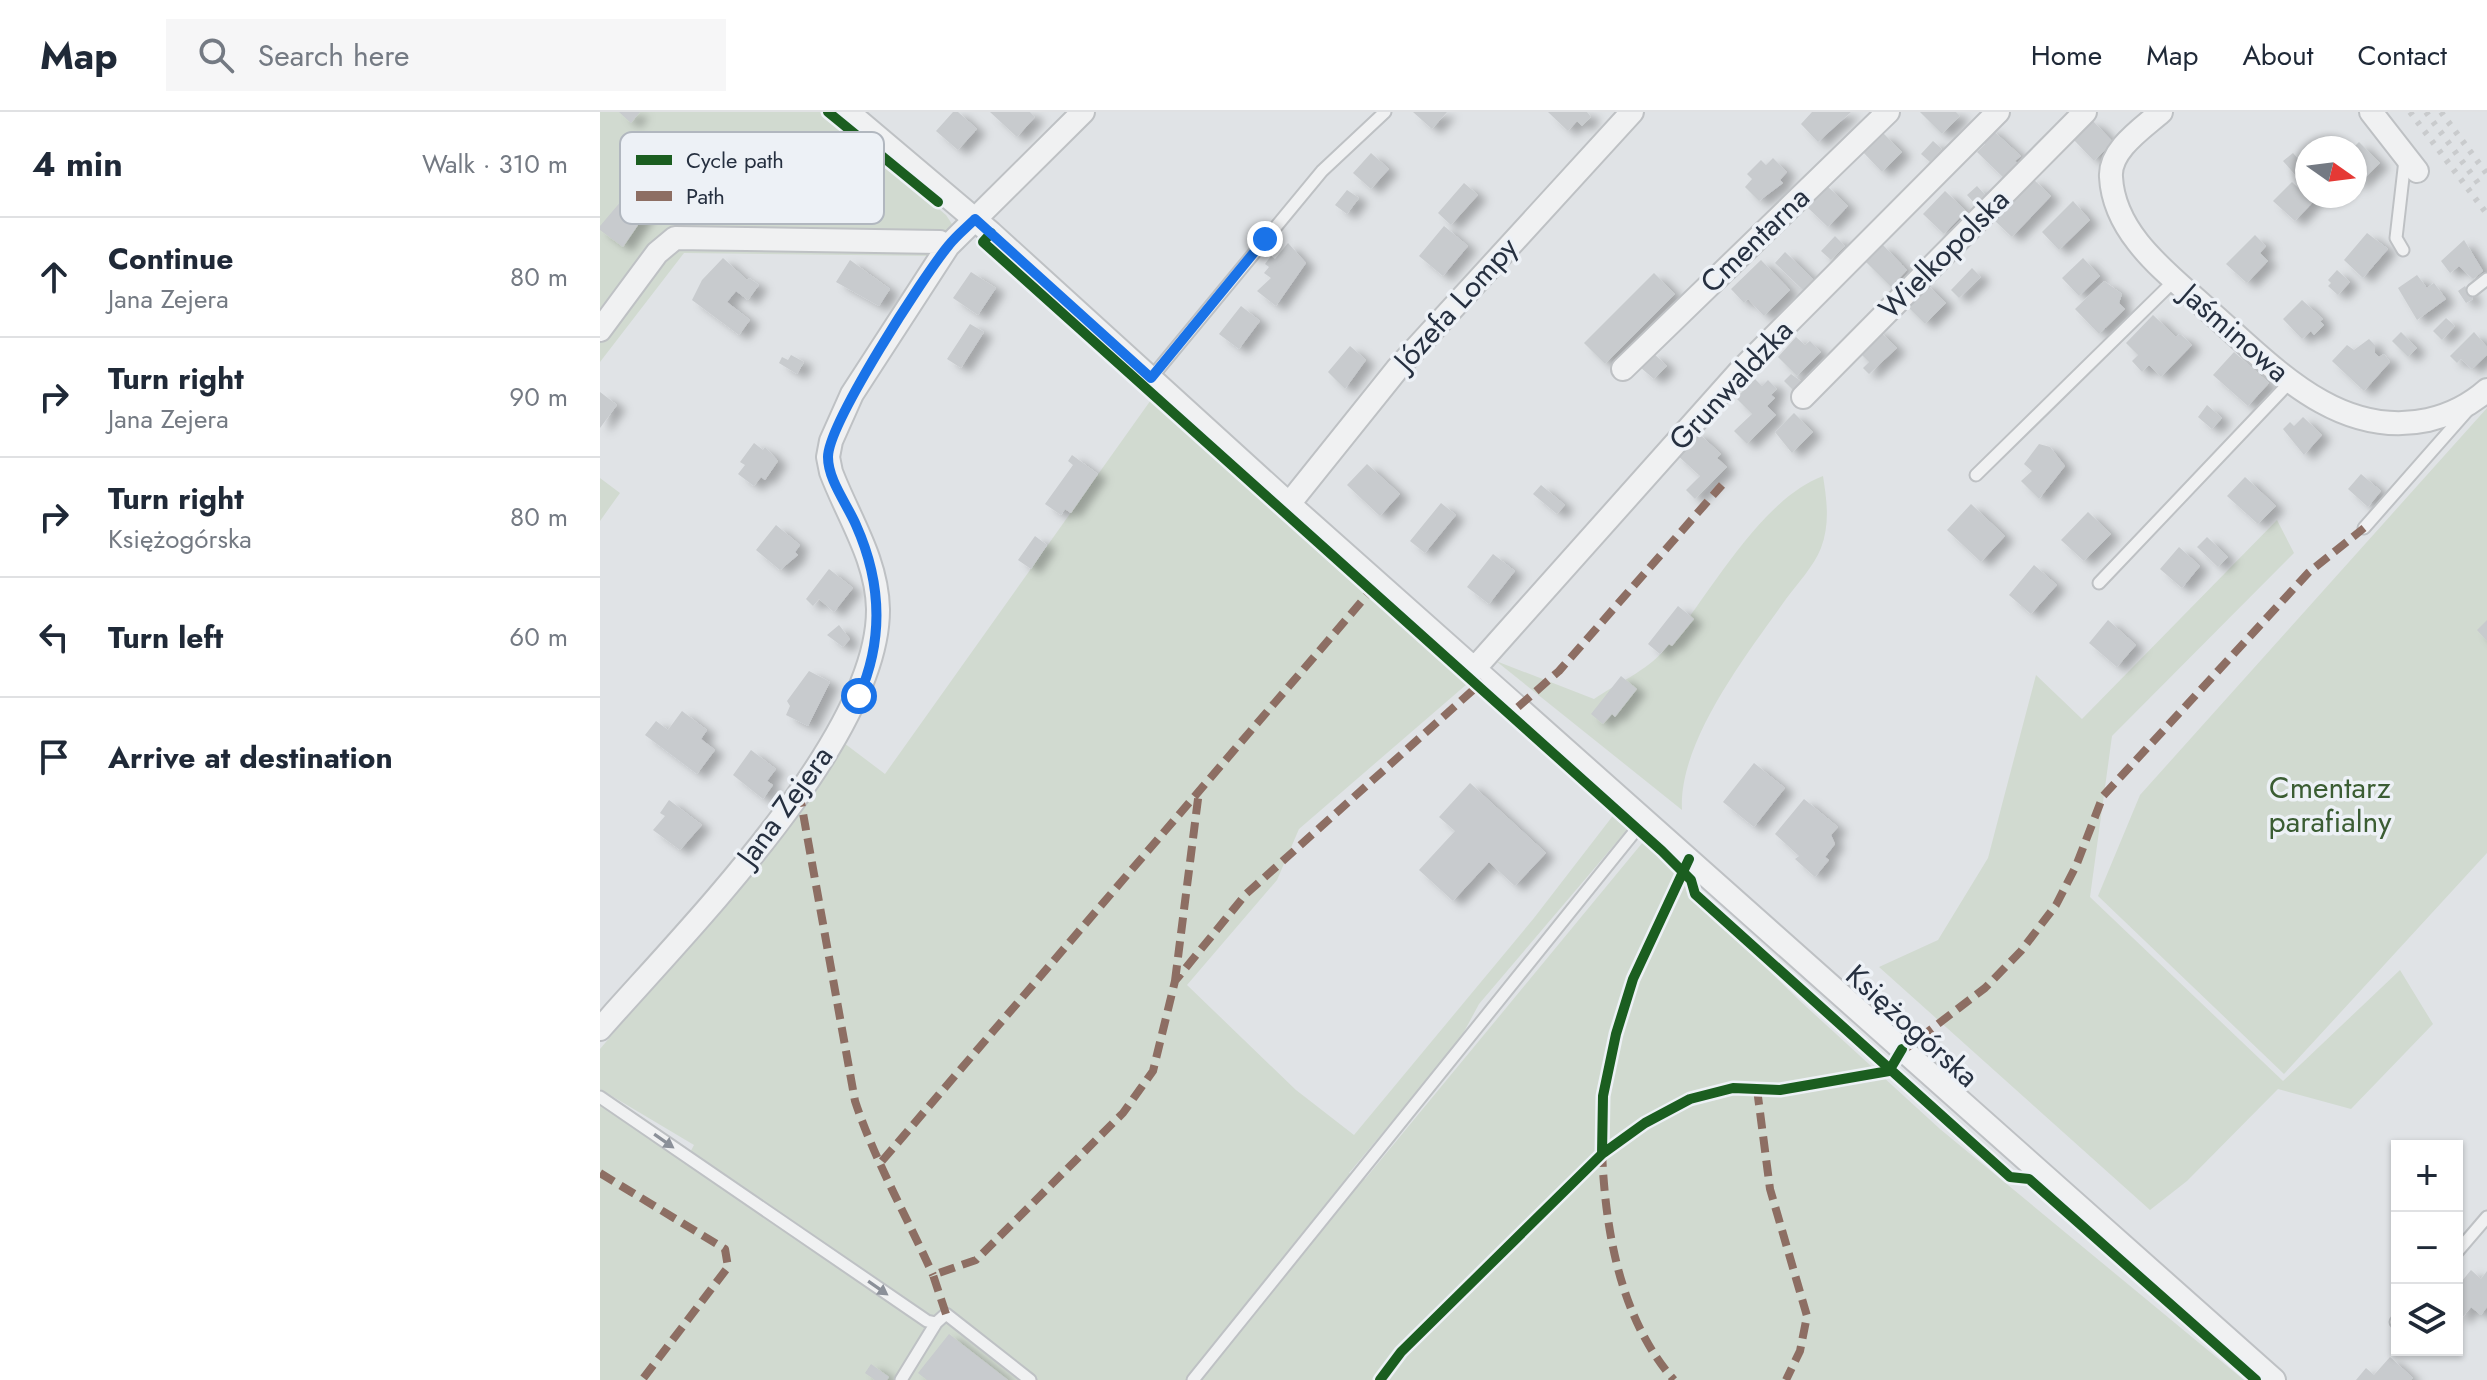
<!DOCTYPE html>
<html lang="en">
<head>
<meta charset="utf-8">
<style>
  :root { --surface:#fff; --page:#f6f6f7; --text:#1f2937; --muted:#747a83; --line:#e0e1e3 }
  body { margin:0; font-family:Jost,sans-serif; background:var(--page); color:var(--text) }
  .controls { position:absolute; right:24px; bottom:24px; display:grid; overflow:hidden; border-radius:0px; box-shadow:0 2px 6px #0004 }
  .controls button { width:72px; height:72px; display:grid; place-items:center; padding:0; border:0; border-bottom:2px solid var(--line); background:var(--surface); color:var(--text); font:40px sans-serif }
  .compass { position:absolute; left:1695px; top:24px; width:72px; height:72px; border-radius:50%; background:var(--surface); box-shadow:0 2px 6px #0004; rotate:104deg }
  .stop { position:absolute; width:24px; height:24px; margin:-18px; border:6px solid #1a73e8; border-radius:50%; background:#fff }
  .stop.end { background:#1a73e8; border-color:#fff; box-shadow:0 2px 8px #0008 }
  .list { margin:0; padding:0; list-style:none }
  h2 { display:flex; justify-content:space-between; align-items:center; height:104px; margin:0; padding:0 32px; font-size:34px }
  h2 small { font-size:26px; font-weight:400; color:var(--muted) }
  .list li { display:grid; grid-template-columns:52px 1fr auto; gap:24px; align-items:center; box-sizing:border-box; height:120px; padding:0 32px; border-top:2px solid var(--line) }
  .list b { display:block; font-size:30px; white-space:nowrap }
  .list p { margin:0; font-size:26px; white-space:nowrap; color:var(--muted) }
  .list em { font-size:26px; font-style:normal; color:var(--muted) }
  .icon { flex:none; width:44px; height:44px; fill:none; stroke:currentColor; stroke-width:2; stroke-linecap:round; stroke-linejoin:round }
  .map { position:relative; flex:none; width:1887px; height:1268px; overflow:hidden }
  header { display:flex; align-items:center; gap:48px; box-sizing:border-box; height:112px; padding:0 40px; background:var(--surface); border-bottom:2px solid var(--line) }
  header strong { font-size:38px }
  nav { display:flex; gap:44px; margin-inline-start:auto; font-size:28px }
  .search { width:560px; height:72px; background:var(--page); display:flex; align-items:center; gap:20px; box-sizing:border-box; padding:0 28px; border-radius:0px; color:var(--muted); font-size:30px }
  main { display:flex }
  aside { flex:1; background:var(--surface) }
  .map>svg:first-child { display:block }
  .green { fill:#d1dad0 }
  .building { fill:#c8cbce; filter:url(#shadow) }
  .lines { fill:none; stroke-linecap:round; stroke-linejoin:round }
  .lane-casing { stroke:#bec1c4; stroke-width:15 }
  .street-casing { stroke:#bec1c4; stroke-width:26 }
  .lane { stroke:#f0f1f2; stroke-width:11 }
  .street { stroke:#f0f1f2; stroke-width:22 }
  .rail { stroke:#c9cbcd; stroke-width:6; stroke-dasharray:4 8; stroke-linecap:butt }
  .quiet { stroke:#8d6e63; stroke-width:8; stroke-dasharray:16 8; stroke-linecap:butt }
  .cycleway-casing { stroke:#edf1f6; stroke-width:15 }
  .cycleway { stroke:#1b5e20; stroke-width:10 }
  .oneway { fill:#8b9099 }
  .route { stroke:#1a73e8; stroke-width:10 }
  .labels { text-anchor:middle; stroke-width:7; stroke-linejoin:round; paint-order:stroke }
  .street-label { font-size:30px; fill:#263040; stroke:#edf1f6 }
  .park-label { font-size:30px; fill:#3b5d33; stroke:#edf1f6 }
  .key { fill:#edf1f6; stroke:#b1b7bf; stroke-width:2 }
  .key-label { font-size:22px; fill:#263040 }
</style>
</head>
<body>
<header>
<strong>Map</strong>
<div class="search"><svg class="icon" aria-label="search" viewBox="0 0 24 24"><circle cx="10" cy="10" r="6"/><path d="M15 15l6 6"/></svg>Search here</div>
<nav><a>Home</a><a>Map</a><a>About</a><a>Contact</a></nav>
</header>
<main>
<aside>
<h2>4 min<small>Walk · 310 m</small></h2>
<ul class="list">
<li><svg class="icon" aria-label="ahead" viewBox="0 0 24 24"><path d="M12 20V5M6 11l6-6 6 6"/></svg><div><b>Continue</b><p>Jana Zejera</p></div><em>80 m</em></li>
<li><svg class="icon" aria-label="right" viewBox="0 0 24 24"><path d="M7 20v-9h11M14 6l5 5-5 5"/></svg><div><b>Turn right</b><p>Jana Zejera</p></div><em>90 m</em></li>
<li><svg class="icon" aria-label="right" viewBox="0 0 24 24"><path d="M7 20v-9h11M14 6l5 5-5 5"/></svg><div><b>Turn right</b><p>Księżogórska</p></div><em>80 m</em></li>
<li><svg class="icon" aria-label="left" viewBox="0 0 24 24"><path d="M17 20v-9H6M10 6l-5 5 5 5"/></svg><div><b>Turn left</b></div><em>60 m</em></li>
<li><svg class="icon" aria-label="arrive" viewBox="0 0 24 24"><path d="M6 21V4h12l-3 4 3 4H6"/></svg><div><b>Arrive at destination</b></div></li>
</ul>
</aside>
<div class="map">
<svg width="1887" height="1268" viewBox="0 0 1887 1268">
  <defs>
    <filter id="shadow"><feDropShadow dx="9" dy="5" stdDeviation="4" flood-color="#0004"/></filter>
  </defs>
  <rect width="100%" height="100%" fill="#e0e3e6"/>
  <path class="green" d="M0,0h223l123,103 6,9 -19,32 -249,-3 -84,109z
    M553,285l314,287 -168,145 -22,51 -90,105 109,105 58,45 180,-217 81,-105 12,17 -148,174 -21,39 -109,130 16,6 278,-337c21,7 43,33 50,55l107,104 140,128 304,251h-1644v-275l86,55 8,-15 -94,-56v-40l162,-192 82,-114 41,31z
    M1887,296v445l-203,221 -186,-178 42,-101z
    M1223,364c4,25 7,48 -2,72 -7,18 -24,36 -35,51 -39,55 -108,143 -104,211l-186,-149 98,38c22,-15 54,-29 70,-49 44,-52 95,-150 159,-174z
    M0,366l20,15 -20,28z
    M1677,408l17,33 -182,183 -22,161 193,184 117,-111 33,54 -82,85 -73,-20 -91,92 -37,29 -271,-243 59,-27 50,-82 48,-183 46,44z"/>
  <path class="building" d="M19,0h21l-9,11z
    M353,0h5l19,17 -19,21 -22,-19z
    M390,0h40l5,5 -18,20z
    M813,0h34l-15,17z
    M948,0h39l4,5 -9,9 -5,-5 -9,10z
    M1212,0h39l-33,30 -17,-18z
    M1320,0h36l4,4 -18,18z
    M1486,8l4,4 3,-3 20,21 -19,19 -20,-21 7,-8 -4,-3z
    M1389,15l32,29 -6,5 6,5 -14,15 -30,-29 8,-8 -6,-7z
    M1283,21l19,19 -20,20 -19,-20z
    M1333,29l9,8 -12,13 -9,-8z
    M1759,30l21,21 -25,24v-41z
    M771,41l18,16 -18,20 -18,-16z
    M1693,41l14,16 -2,17 -22,-25z
    M1173,46l14,14 -7,8 3,3 -24,18 -14,-14 7,-8 -5,-5 14,-14 5,5z
    M1432,66l19,18 -39,41 -19,-18z
    M1692,70l21,20 -18,19 -22,-20z
    M864,71l14,12 -27,30 -13,-12z
    M1226,73l22,21 -20,21 -22,-21z
    M1377,74l11,12 -10,9 -11,-12z
    M747,78l12,8 -12,16 -12,-9z
    M1345,79l21,20 -22,23 -21,-20z
    M28,81l21,16 -26,38 -23,-17v-4z
    M1473,89l17,19 -31,30 -17,-18z
    M844,114l24,20 -25,30 -24,-20z
    M1767,121l21,16 -25,29 -19,-18z
    M1655,123l11,11 -6,7 8,8 -21,22 -21,-19z
    M1235,124l10,10 -14,14 -10,-9z
    M1864,128l19,31 -10,8 -14,-13 -9,7 -9,-12z
    M688,131l18,20 -30,43 -19,-15 14,-13 -7,-5 5,-6 -4,-3 6,-8 4,3z
    M1282,132l25,26 -16,17 -26,-26z
    M1185,140l29,28 -11,10 -28,-27z
    M123,146l24,22 2,-2 10,7 -11,15 -12,-9 -9,11 23,18 -11,15 -47,-35 10,-20z
    M1483,146l17,18 -21,20 -17,-18z
    M250,148l40,29 -11,17 -43,-24z
    M1161,148l29,30 -26,26 -16,-17 -4,4 -13,-14z
    M1372,156l9,9 -22,21 -8,-8z
    M1737,158l13,12 -12,13 -10,-9 3,-3 -3,-3z
    M371,160l25,16 -18,27 -25,-17z
    M1054,161l21,21 -70,70 -21,-21z
    M1817,163l10,13 7,-5 12,16 -29,21 -19,-32z
    M1323,169l23,22 -21,21 -22,-22z
    M1504,169l18,13 -3,9 6,6 -26,25 -24,-25z
    M1865,174l8,13 -7,4 -8,-12z
    M1702,188l21,19 -3,2 4,4 -10,10 -3,-4 -9,8 -19,-20z
    M641,194l19,15 -21,28 -20,-15z
    M1553,203l23,22 4,-3 12,11 -31,32 -12,-12 -7,7 -10,-11 6,-6 -12,-12z
    M1846,206l9,8 -13,14 -9,-9z
    M370,212l14,8 -23,36 -14,-9z
    M1276,216l21,20 -28,26 -6,-6 6,-6 -13,-13z
    M1801,220l16,16 -9,9 -16,-16z
    M1874,220l13,15v8l-15,14 -11,-10 -4,4 -7,-7z
    M1196,225l9,8 5,-4 11,11 -24,24 -19,-19z
    M1769,227l6,6v8l4,4 5,-3 6,8 -26,29 -32,-30 15,-16 7,5z
    M750,234l16,14 -21,29 -17,-17z
    M1634,240l35,31 -21,23 -35,-31z
    M1053,241l14,13 -13,13 -14,-12z
    M191,243l13,7 -7,12 -18,-11 3,-6 6,3z
    M1191,262l15,11 -9,9 -13,-13z
    M1155,267l7,7 6,-6 9,9 -6,6 4,3 -8,8 9,9 -29,29 -13,-13 18,-17 -16,-16z
    M0,280l17,13 -17,23z
    M1607,293l15,13 -10,11 -14,-12z
    M1194,301l19,19 -21,21 -17,-21z
    M1703,305l19,18 -18,20 -21,-26 7,-7 4,4z
    M1096,319l25,23 -4,4 10,9 -32,32 -9,-9 14,-14 -25,-23z
    M154,331l9,7 2,-3 13,14 -13,19 -4,-3 -7,9 -16,-12 7,-9 -5,-3z
    M1439,332l11,3 15,19 -26,33 -18,-18 11,-10 -8,-7z
    M472,343l26,19 -27,39 -6,-4 -4,6 -16,-11 28,-39 -5,-4z
    M767,352l33,30 -20,22 -33,-31z
    M1761,362l20,17 -13,16 -20,-18z
    M1645,365l31,29 -18,18 -31,-28z
    M941,373l24,20 -8,9 -24,-20z
    M841,391l15,12 -31,38 -15,-12z
    M1371,392l34,32 -24,26 -34,-32z
    M1488,400l23,22 -27,27 -23,-21z
    M176,413l24,20 -5,7 3,3 -18,15 -24,-20z
    M435,424l12,9 -16,24 -13,-9z
    M1607,425l21,20 -10,10 -21,-20z
    M1579,435l21,19 -18,22 -22,-19z
    M893,442l22,17 -26,33 -22,-17z
    M1434,453l23,20 -26,29 -22,-19z
    M229,457l24,19 -19,24 -15,-13 -6,7 -7,-7z
    M1078,494l16,13 -22,27 -3,-2 -9,10 -12,-10z
    M1508,508l28,25 -19,22 -28,-24z
    M1887,508v21l-10,-11z
    M239,513l11,14 -7,8 -16,-12z
    M209,559l21,11 -22,44 -22,-11 4,-9 -3,-5z
    M1021,564l16,13 -22,28 -3,-3 -9,10 -12,-10z
    M82,599l25,19 -6,9 14,11 -18,24 -52,-39 11,-14 12,9z
    M151,638l25,19 -9,12 6,4 -10,14 -30,-24z
    M1154,651l31,25 -31,39 -31,-25z
    M870,671l76,70 -31,33 -26,-24 -36,39 -34,-31 36,-39 -16,-14z
    M1204,687l34,28 -7,8 4,9 -10,13 4,3 -14,17 -20,-18 4,-3 -24,-22z
    M69,688l33,25 -22,25 -27,-20 12,-14 -5,-3z
    M1871,1158l10,9 6,-8v36l-6,8 -10,-8 -10,12 -4,-3v-29z
    M349,1222l59,46h-81l-9,-7z
    M1790,1245l23,21 -2,2h-55l10,-12 8,7z
    M271,1252l18,13 -2,3h-12l-10,-7z"/>
  <g class="lines">
    <g class="lane-casing">
      <path id="lane" d="M1803,138l-7,-12 9,-78
        M1873,178l14,-11
        M551,266l171,-207 63,-59
        M1376,363l199,-195
        M1764,416l103,-117
        M1499,471l191,-201
        M0,985l327,224 9,2 10,-9 84,66
        M1857,1140l30,-35
        M1796,1210l1,-1
        M301,1268l35,-57
        M593,1268l451,-560"/>
    </g>
    <g class="street-casing">
      <path id="street" d="M248,0l143,121 298,271 985,876
        M1561,0c-18,16 -52,38 -50,65 3,59 59,98 98,134 62,54 128,129 219,109 22,-5 42,-15 59,-30
        M1771,0l46,59
        M0,218l57,-77 18,-15 265,4 8,4
        M1023,257l265,-257
        M1203,285l282,-285
        M689,392l109,-136 234,-256
        M875,556l265,-297 258,-259
        M0,917c84,-96 279,-290 278,-420 -1,-50 -30,-92 -47,-137l-3,-15 3,-16 21,-47 96,-148 135,-134"/>
    </g>
    <use href="#lane" class="lane"/>
    <use href="#street" class="street"/>
    <path class="rail" d="M1810,0l77,102
      M1826,0l52,71
      M1841,0l46,62"/>
    <path class="quiet" d="M918,595l41,-36 163,-186
      M199,679l56,310c19,58 53,118 78,174
      M575,869l24,-190
      M1300,941l85,-65 36,-37 35,-46 20,-39 27,-70 206,-224 55,-44
      M1157,977l13,100 37,127 -7,35 -14,29
      M1002,1039c3,78 18,168 72,229
      M282,1049l492,-574
      M0,1061l125,76 3,18 -86,113
      M346,1202l-13,-39 43,-15 147,-147 30,-42 22,-90 71,-87 237,-213"/>
    <g class="cycleway-casing">
      <path id="cycleway" d="M228,0l110,90
        M391,121l-8,9 679,609 29,29 4,14 315,283 19,2 227,201
        M1002,1042l1,-58 13,-62 17,-55 56,-120
        M780,1268l21,-28 201,-198 43,-31 45,-24 43,-11 47,2 109,-19 13,-22"/>
    </g>
    <use href="#cycleway" class="cycleway"/>
  </g>
  <defs><path id="oneway-solid" d="M-6-.8H1V-3.2L6.5 0L1 3.2V.8H-6Z" transform="scale(2)"/></defs>
  <g class="oneway">
    <use href="#oneway-solid" transform="translate(64 1029) rotate(35)"/>
    <use href="#oneway-solid" transform="translate(278 1176) rotate(35)"/>
  </g>
  <g class="lines">
    <path class="route" d="M259,584c25,-57 22,-115 -3,-171 -9,-21 -28,-45 -28,-68 0,-33 96,-182 121,-212 7,-9 17,-17 26,-26l176,159 114,-139"/>
  </g>
  <g class="labels">
    <g class="street-label">
      <text transform="translate(1155 128) rotate(-44)" y="10">Cmentarna</text>
      <text transform="translate(1344 142) rotate(-45)" y="10">Wielkopolska</text>
      <text transform="translate(856 192) rotate(-48)" y="10">Józefa Lompy</text>
      <text transform="translate(1635 221) rotate(41)" y="10">Jaśminowa</text>
      <text transform="translate(1131 273) rotate(-47)" y="10">Grunwaldzka</text>
      <text transform="translate(185 694) rotate(-54)" y="10">Jana Zejera</text>
      <text transform="translate(1312 914) rotate(42)" y="10">Księżogórska</text>
    </g>
    <g class="park-label">
      <text x="1730" y="686">Cmentarz<tspan x="1730" dy="34">parafialny</tspan></text>
    </g>
  </g>
  <rect x="20" y="20" width="264" height="92" rx="12" class="key"/>
  <rect x="36" y="43" width="36" height="10" fill="#1b5e20"/>
  <rect x="36" y="79" width="36" height="10" fill="#8d6e63"/>
  <g class="key-label">
    <text x="86" y="56">Cycle path</text>
    <text x="86" y="92">Path</text>
  </g>
</svg>
<div class="controls">
<button>+</button>
<button>−</button>
<button><svg class="icon" aria-label="layers" viewBox="0 0 24 24"><path d="M12 4l9 5-9 5-9-5zM3 14l9 5 9-5"/></svg></button>
</div>
<svg class="compass" viewBox="-18 -18 36 36"><path d="M0-13l5 13h-10z" fill="#e53935"/><path d="M0 13l5-13h-10z" fill="#747a83"/></svg>
<div class="stop" style="left:259px;top:584px"></div>
<div class="stop end" style="left:665px;top:127px"></div>
</div>
</main>
</body>
</html>
